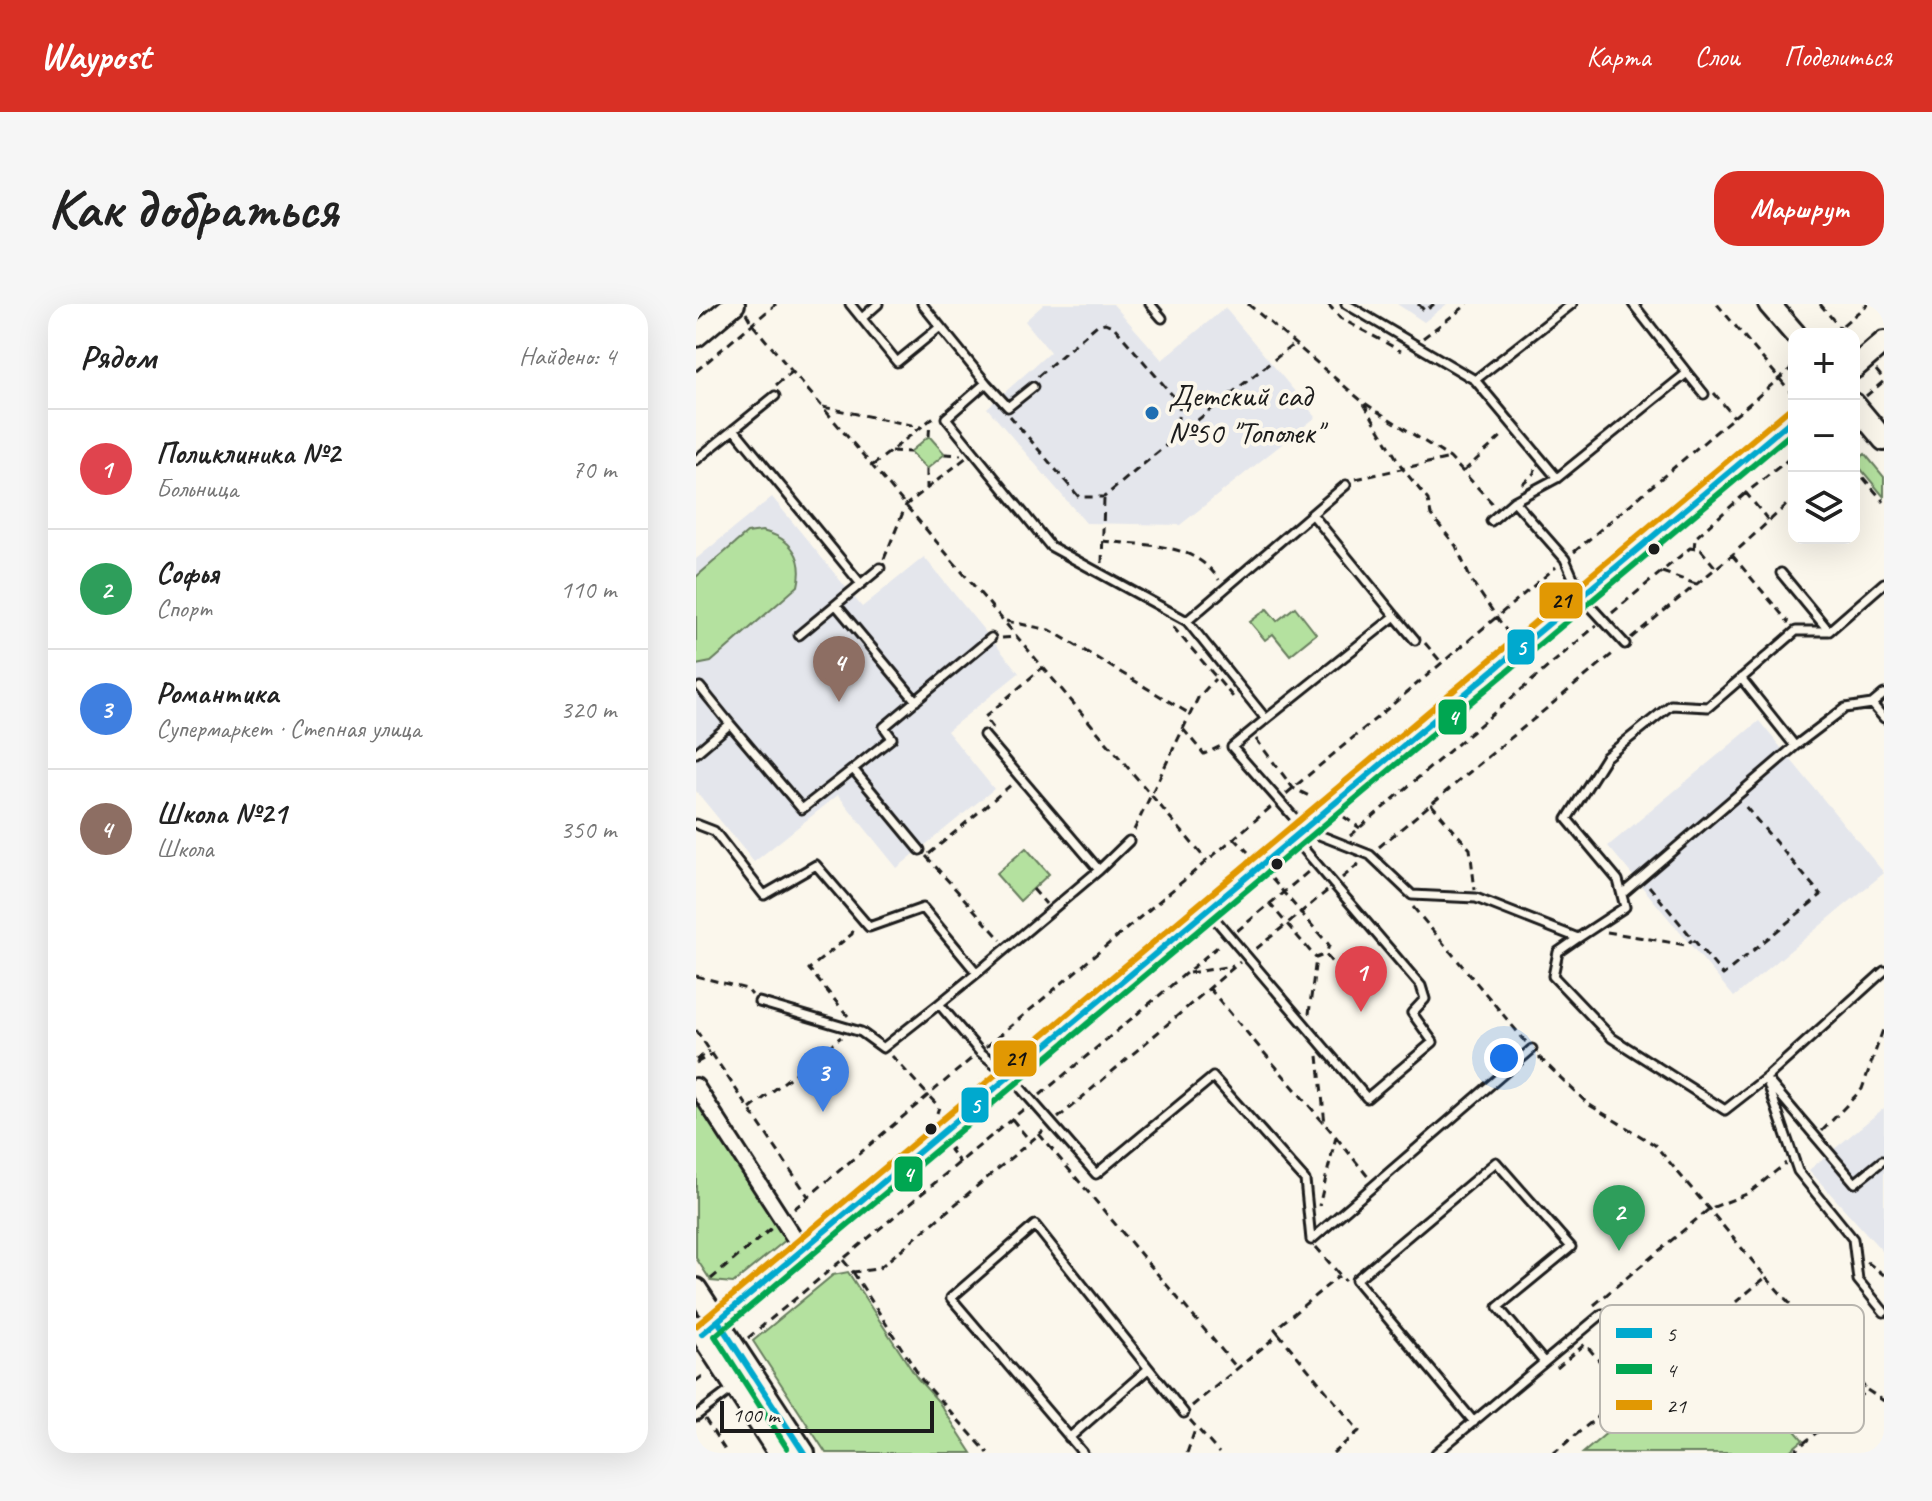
<!DOCTYPE html>
<html lang="ru">
<head>
<meta charset="utf-8">
<style>
  :root { --surface:#fff; --page:#f6f6f6; --text:#222; --muted:#767676; --line:#e0e0e0; --accent:#d93025 }
  body { margin:0; font-family:Caveat,sans-serif; background:var(--page); color:var(--text) }
  .controls { position:absolute; right:24px; top:24px; display:grid; overflow:hidden; border-radius:16px; box-shadow:0 8px 32px #0002 }
  .controls button { width:72px; height:72px; display:grid; place-items:center; padding:0; border:0; border-bottom:2px solid var(--line); background:var(--surface); color:var(--text); font:40px sans-serif }
  .scale { position:absolute; left:24px; bottom:20px; width:214px; box-sizing:border-box; padding-left:8px; border:4px solid #1c1c1c; border-top:0; font-size:22px; line-height:28px; white-space:nowrap; color:#1c1c1c; -webkit-text-stroke:6px #fbf7ec; paint-order:stroke }
  .you { position:absolute; left:808px; top:754px; width:28px; height:28px; margin:-20px; border:6px solid #fff; border-radius:50%; background:#1a73e8; box-shadow:0 0 0 12px #1a73e833 }
  .badge { display:grid; place-items:center; width:52px; height:52px; border-radius:50%; background:var(--accent); color:#fff; font-size:26px; font-weight:700 }
  .pin { position:absolute; translate:-50% -66px; filter:drop-shadow(0 2px 4px #0008) }
  .pin::after { content:''; position:absolute; top:42px; width:28px; height:24px; background:inherit; clip-path:polygon(0 0,100% 0,50% 100%) }
  .list { margin:0; padding:0; list-style:none }
  h2 { display:flex; justify-content:space-between; align-items:center; height:104px; margin:0; padding:0 32px; font-size:34px }
  h2 small { font-size:26px; font-weight:400; color:var(--muted) }
  .list li { display:grid; grid-template-columns:52px 1fr auto; gap:24px; align-items:center; box-sizing:border-box; height:120px; padding:0 32px; border-top:2px solid var(--line) }
  .list b { display:block; font-size:30px; white-space:nowrap }
  .list p { margin:0; font-size:26px; white-space:nowrap; color:var(--muted) }
  .list em { font-size:26px; font-style:normal; color:var(--muted) }
  .icon { flex:none; width:44px; height:44px; fill:none; stroke:currentColor; stroke-width:2; stroke-linecap:round; stroke-linejoin:round }
  .map { position:relative; flex:none; width:1188px; height:1149px; overflow:hidden; border-radius:24px }
  header { display:flex; align-items:center; gap:48px; box-sizing:border-box; height:112px; padding:0 40px; background:var(--accent); color:#fff }
  header strong { font-size:38px }
  nav { display:flex; gap:44px; margin-inline-start:auto; font-size:28px }
  .intro { display:flex; align-items:center; justify-content:space-between; box-sizing:border-box; height:192px; padding:0 48px }
  h1 { margin:0; font-size:56px }
  .button { padding:20px 36px; border-radius:24px; background:var(--accent); color:#fff; font-size:28px; font-weight:700 }
  main { display:flex; gap:48px; padding:0 48px }
  aside { flex:1; background:var(--surface); border-radius:24px; box-shadow:0 8px 32px #0002 }
  .map>svg:first-child { display:block }
  .built { fill:#e4e6ec }
  .green { fill:#b4e19f; stroke:#687e5e; stroke-width:2 }
  .lines { fill:none; stroke-linecap:round; stroke-linejoin:round }
  .lane-casing { stroke:#1c1c1c; stroke-width:13 }
  .street-casing { stroke:#1c1c1c; stroke-width:20 }
  .secondary-casing { stroke:#1c1c1c; stroke-width:26 }
  .path { stroke:#1c1c1c; stroke-width:3; stroke-dasharray:8 6; stroke-linecap:butt }
  .lane { stroke:#fbf7ec; stroke-width:7 }
  .street { stroke:#fbf7ec; stroke-width:14 }
  .secondary { stroke:#fbf7ec; stroke-width:20 }
  .bus-1-casing { stroke:#fbf7ec; stroke-width:12 }
  .bus-2-casing { stroke:#fbf7ec; stroke-width:12 }
  .bus-3-casing { stroke:#fbf7ec; stroke-width:12 }
  .bus-1 { stroke:#00a9ce; stroke-width:6 }
  .bus-2 { stroke:#00a651; stroke-width:6 }
  .bus-3 { stroke:#e19803; stroke-width:6 }
  .poi-dot { fill:#1f6fb2; stroke:#fbf7ec; stroke-width:3 }
  .bus-dot { fill:#1c1c1c; stroke:#fbf7ec; stroke-width:3 }
  .labels { text-anchor:middle; stroke-width:8; stroke-linejoin:round; paint-order:stroke }
  .poi-label { font-size:32px; fill:#1c1c1c; stroke:#fbf7ec; text-anchor:start }
  .key { fill:#fbf7ec; stroke:#b8b5ae; stroke-width:2 }
  .key-label { font-size:22px; fill:#1c1c1c }
  .line-badge { stroke:#fbf7ec; stroke-width:3 }
  .badge-label { font-size:22px; text-anchor:middle; font-weight:bold; fill:#fff }
  .pale-badge-label { font-size:22px; text-anchor:middle; font-weight:bold; fill:#111 }
</style>
</head>
<body>
<header>
<strong>Waypost</strong>
<nav><a>Карта</a><a>Слои</a><a>Поделиться</a></nav>
</header>
<div class="intro"><h1>Как добраться</h1><a class="button">Маршрут</a></div>
<main>
<aside>
<h2>Рядом<small>Найдено: 4</small></h2>
<ul class="list">
<li><span class="badge" style="background:#e0444e">1</span><div><b>Поликлиника №2</b><p>Больница</p></div><em>70 m</em></li>
<li><span class="badge" style="background:#2e9e5b">2</span><div><b>Софья</b><p>Спорт</p></div><em>110 m</em></li>
<li><span class="badge" style="background:#3f7fe0">3</span><div><b>Романтика</b><p>Супермаркет · Степная улица</p></div><em>320 m</em></li>
<li><span class="badge" style="background:#8d6e63">4</span><div><b>Школа №21</b><p>Школа</p></div><em>350 m</em></li>
</ul>
</aside>
<div class="map">
<svg width="1188" height="1149" viewBox="0 0 1188 1149">
  <rect width="100%" height="100%" fill="#fbf7ec"/>
  <filter id="ink" filterUnits="userSpaceOnUse"><feTurbulence type="fractalNoise" baseFrequency=".0125" numOctaves="2"/><feDisplacementMap in="SourceGraphic" scale="16" xChannelSelector="R" yChannelSelector="G"/><feConvolveMatrix kernelMatrix="1 2 1 2 8 2 1 2 1" color-interpolation-filters="sRGB"/></filter>
  <g filter="url(#ink)">
    <path class="built" d="M348,0h69l49,56 63,-52 91,109 -136,108 -94,-2 -99,-115 63,-56 -25,-31z
      M701,0h50l-23,18z
      M76,193l90,110 62,-50 95,116 -72,58 47,58 -97,79 -59,-73 -84,67 -58,-71v-232z
      M1063,417l125,152 -150,124 -126,-151z
      M1188,804v145l-75,-83z"/>
    <path class="green" d="M233,132l16,18 -18,15 -17,-17z
      M1169,150l19,23v20l-29,-35z
      M66,227c29,7 43,26 36,55l-87,76 -15,3v-88l51,-44z
      M599,303l21,27 -26,21 -17,-21 -8,6 -15,-18 17,-13 10,12z
      M330,544l23,26 -29,27 -24,-27z
      M0,794l91,141 -54,44 -22,-2 -15,-23z
      M152,968l69,106 21,23 34,52h-146l-73,-112 80,-66z
      M1022,1035l85,101 -16,13h-204z"/>
    <g class="lines">
      <g class="lane-casing">
        <path id="lane" d="M154,0l47,58 43,-35
          M226,0l64,79 -40,35 104,128 137,75 79,98 -34,28 72,82 66,26 42,40 64,3 102,40 47,-31 -7,-27 -51,-61 39,-62 65,-52 37,2 88,-76h33l55,-48
          M454,0l12,14
          M650,0l129,76 82,98 -43,23 51,58 16,37 44,48
          M166,14l16,-14
          M991,69l17,21
          M779,76l97,-76
          M290,79l22,24 25,-20
          M38,125l127,155
          M0,156l79,-64
          M861,174l130,-105 -54,-69
          M616,210l34,-29
          M795,217l23,-20
          M1085,269l48,58
          M140,301l80,96
          M699,312l20,24
          M491,317l125,-107 83,102 -129,103
          M103,331l81,-67
          M1045,374l54,68 50,-38 27,-4 12,14
          M4,383l30,37
          M1176,400l12,-10
          M0,449l34,-29 72,85 51,-40 67,81
          M157,465l39,-31 -8,-11 107,-89
          M0,520l18,7 50,64 52,-30 53,62 54,-19 54,65 -38,31 41,48 30,24 86,98 117,-97 92,103 6,60
          M403,566l30,-29
          M926,590l173,-148
          M513,608l158,186 66,-56 -21,-29 13,-14 -4,-13 -125,-146
          M882,634l-20,14 -5,24 59,62 113,72 41,-32 118,-107
          M281,669l122,-103 -115,-135
          M63,698l102,30 22,16 56,-44
          M1070,774l32,93 55,68 5,41 26,32
          M1074,779l85,100 27,-22
          M615,936l221,-191
          M0,1112l37,-28
          M778,1118l-118,-142 140,-118 75,85 -73,60 46,55
          M373,1134l79,-69
          M387,1149l-132,-155 84,-73 149,188
          M740,1149l166,-139"/>
      </g>
      <g class="street-casing">
        <path id="street" d="M0,782l106,164"/>
      </g>
      <g class="secondary-casing">
        <path id="secondary" d="M1073,0l26,30
          M0,32l38,-32
          M1158,64l30,-26
          M1158,100l30,36
          M0,985l108,164
          M0,1022l83,127
          M6,1030l1092,-916"/>
      </g>
      <path class="path" d="M552,0l115,98 87,56 43,46
        M632,0l12,14 61,33
        M722,0l7,7 9,-7
        M1021,0l77,92
        M1124,0l25,30
        M50,9l6,11 455,537
        M1136,30l36,-30
        M727,34l45,-34
        M1180,66l8,10
        M0,67l80,-67
        M80,81l16,-13
        M1018,89l20,24
        M1170,92l18,-15
        M668,100l39,65 25,31 3,15 25,31 15,34 39,56
        M127,103l98,20
        M314,112l69,81h25l71,-59 5,-34 -66,-77 -9,-4 -8,2 -60,52
        M233,132l1,-16
        M479,134l119,-94
        M195,147l19,1
        M249,150l16,1
        M176,162l63,-50
        M1158,163l30,35
        M231,165v20
        M768,167l41,-38
        M660,175l94,-21
        M826,180l12,-11 1,-4
        M1072,216l-22,-27 48,-38
        M407,237c41,5 91,0 116,39
        M998,245l1,-11 51,-45
        M878,248l220,-186
        M1036,251l57,68
        M188,255l22,-54 61,-48
        M406,259l2,-65
        M966,268l34,12
        M916,309l78,-65 11,2 15,18
        M310,317l44,9 140,84
        M477,323l60,70
        M306,334l15,-1
        M935,334l101,-83 62,-57
        M729,339l16,19
        M297,424l-8,-11 58,-50
        M487,425l21,25 17,-8
        M560,435l37,49 20,10
        M590,490l270,-227
        M735,500l39,45 5,41
        M648,513l16,11
        M438,526l64,-132 17,-19
        M654,532l247,-211
        M538,534l14,14
        M683,543l237,-196
        M233,550l83,-70
        M230,552l75,84
        M646,574l19,-16
        M576,575l57,66 -3,10 8,10
        M953,582l74,89 98,-80 -77,-90
        M337,585l13,15
        M573,599l47,55 8,-3
        M717,603l113,135
        M541,627l71,-59
        M911,628l79,13 6,-5
        M560,645l71,-58
        M493,669l44,-7
        M0,672l51,13 5,6
        M513,684l114,134
        M613,710l7,-56
        M152,712l-39,-47 43,-35 2,-7
        M0,726l112,166
        M290,743l285,-240
        M196,752l47,51 -2,6
        M622,752l7,68 11,13 -17,69
        M843,753l49,47 67,41 111,132 -212,176
        M0,756l13,-9
        M0,759l16,-9
        M344,791l182,-152
        M54,805l91,-72
        M362,814l182,-156
        M316,815l18,22
        M1126,827l40,-42 22,-62
        M343,830l198,234
        M640,833l33,41
        M257,844l-3,2 10,13
        M98,905l177,-150
        M620,943l29,34
        M147,956l10,12 25,-3 165,-138
        M1171,958l17,13
        M157,968l69,108 66,73
        M1070,973l101,113
        M15,975l62,-52
        M898,1001l115,-96 40,-16 37,-30
        M583,1030l-4,-5 64,-53
        M52,1034l277,-230
        M861,1064l28,-24 42,49
        M0,1077l9,-7
        M496,1102l87,-72 80,97 -26,22
        M9,1115l22,34
        M494,1116l29,33
        M491,1149l9,-26
        M1096,1149l75,-63 17,11"/>
      <use href="#lane" class="lane"/>
      <use href="#street" class="street"/>
      <use href="#secondary" class="secondary"/>
      <g class="bus-1-casing">
        <path id="bus-1" d="M22,1017l86,132
          M6,1030l1092,-916"/>
      </g>
      <g class="bus-2-casing">
        <path id="bus-2" d="M91,1144l-72,-112 1079,-905"/>
      </g>
      <g class="bus-3-casing">
        <path id="bus-3" d="M0,1022l1092,-916"/>
      </g>
      <use href="#bus-1" class="bus-1"/>
      <use href="#bus-2" class="bus-2"/>
      <use href="#bus-3" class="bus-3"/>
    </g>
  </g>
  <circle class="poi-dot" cx="456" cy="109" r="8"/>
  <g class="bus-dot">
    <circle cx="958" cy="245" r="7"/>
    <circle cx="581" cy="560" r="7"/>
    <circle cx="235" cy="825" r="7"/>
  </g>
  <g class="labels">
    <g class="poi-label">
      <text x="472" y="102">Детский сад<tspan x="472" dy="37">№50 "Тополек"</tspan></text>
    </g>
  </g>
  <rect x="904" y="1001" width="264" height="128" rx="12" class="key"/>
  <rect x="920" y="1024" width="36" height="10" fill="#00a9ce"/>
  <rect x="920" y="1060" width="36" height="10" fill="#00a651"/>
  <rect x="920" y="1096" width="36" height="10" fill="#e19803"/>
  <g class="key-label">
    <text x="970" y="1037">5</text>
    <text x="970" y="1073">4</text>
    <text x="970" y="1109">21</text>
  </g>
  <g class="line-badge">
    <rect x="842" y="277" width="46" height="39" rx="8" fill="#e19803"/>
    <rect x="810" y="324" width="30" height="38" rx="8" fill="#00a9ce"/>
    <rect x="741" y="394" width="31" height="38" rx="8" fill="#00a651"/>
    <rect x="296" y="735" width="46" height="39" rx="8" fill="#e19803"/>
    <rect x="264" y="782" width="30" height="38" rx="8" fill="#00a9ce"/>
    <rect x="197" y="851" width="31" height="38" rx="8" fill="#00a651"/>
  </g>
  <g class="badge-label">
    <text x="825" y="351">5</text>
    <text x="757" y="421">4</text>
    <text x="279" y="809">5</text>
    <text x="212" y="878">4</text>
  </g>
  <g class="pale-badge-label">
    <text x="865" y="304">21</text>
    <text x="319" y="762">21</text>
  </g>
</svg>
<div class="controls">
<button>+</button>
<button>−</button>
<button><svg class="icon" aria-label="layers" viewBox="0 0 24 24"><path d="M12 4l9 5-9 5-9-5zM3 14l9 5 9-5"/></svg></button>
</div>
<div class="scale">100 m</div>
<div class="you"></div>
<div class="pin badge" style="left:665px;top:708px;background:#e0444e">1</div>
<div class="pin badge" style="left:923px;top:947px;background:#2e9e5b">2</div>
<div class="pin badge" style="left:127px;top:808px;background:#3f7fe0">3</div>
<div class="pin badge" style="left:143px;top:398px;background:#8d6e63">4</div>
</div>
</main>
</body>
</html>
